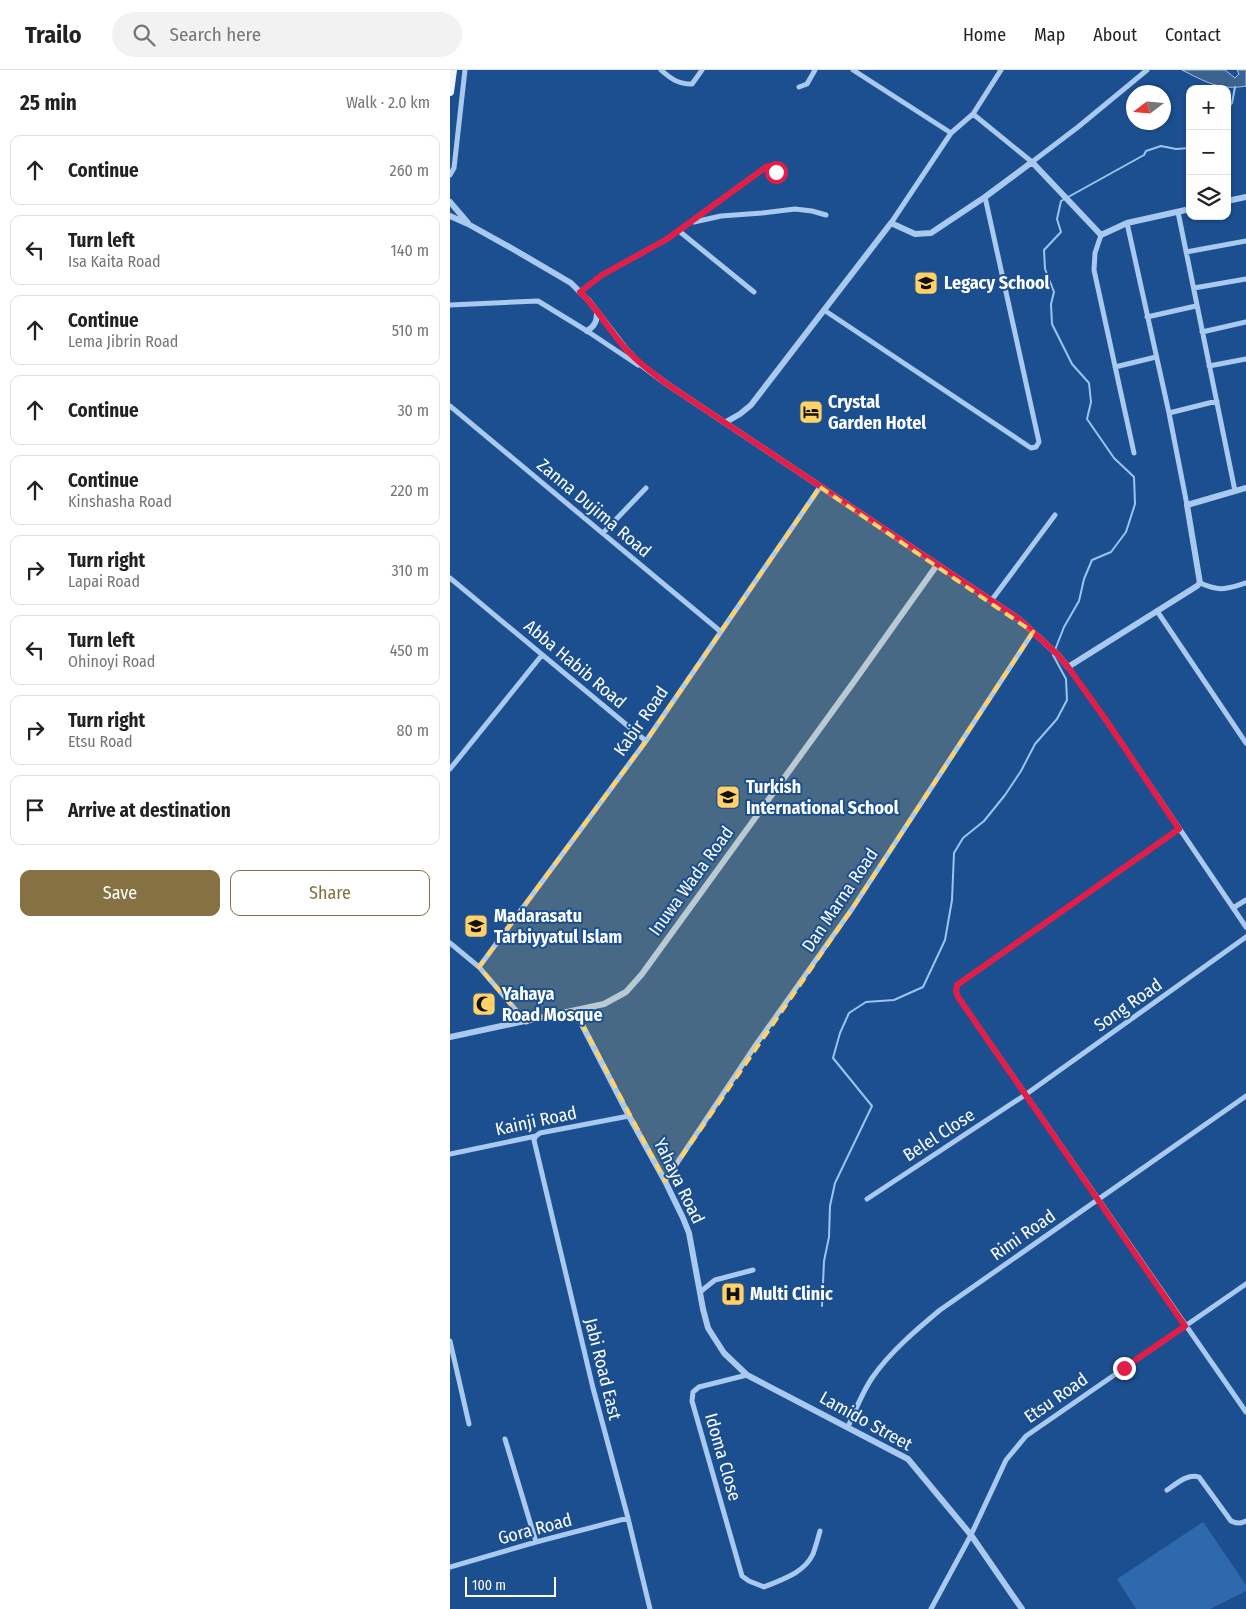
<!DOCTYPE html>
<html lang="en">
<head>
<meta charset="utf-8">
<style>
  :root { --surface:#fff; --page:#f2f2f2; --text:#222; --muted:#767676; --line:#e0e0e0; --accent:#857141 }
  body { margin:0; font-family:"Fira Sans Condensed",sans-serif; background:var(--page); color:var(--text) }
  .controls { position:absolute; right:15px; top:15px; display:grid; overflow:hidden; border-radius:10px; box-shadow:0 1px 4px #0004 }
  .controls button { width:45px; height:45px; display:grid; place-items:center; padding:0; border:0; border-bottom:1px solid var(--line); background:var(--surface); color:var(--text); font:25px sans-serif }
  .compass { position:absolute; left:676px; top:15px; width:45px; height:45px; border-radius:50%; background:var(--surface); box-shadow:0 1px 4px #0004; rotate:254deg }
  .scale { position:absolute; left:15px; bottom:12px; width:91px; box-sizing:border-box; padding-left:5px; border:2px solid #fff; border-top:0; font-size:14px; line-height:18px; white-space:nowrap; color:#fff; -webkit-text-stroke:4px #1b4f8f; paint-order:stroke }
  .stop { position:absolute; width:15px; height:15px; margin:-11px; border:4px solid #e11d48; border-radius:50%; background:#fff }
  .stop.end { background:#e11d48; border-color:#fff; box-shadow:0 1px 5px #0008 }
  .list { margin:0; padding:0; list-style:none }
  h2 { display:flex; justify-content:space-between; align-items:center; height:65px; margin:0; padding:0 20px; font-size:21px }
  h2 small { font-size:16px; font-weight:400; color:var(--muted) }
  .list li { display:grid; grid-template-columns:32px 1fr auto; gap:15px; align-items:center; box-sizing:border-box; height:70px; margin:0 10px 10px; padding:0 10px; border:1px solid var(--line); border-radius:10px }
  .list b { display:block; font-size:19px; white-space:nowrap }
  .list p { margin:0; font-size:16px; white-space:nowrap; color:var(--muted) }
  .list em { font-size:16px; font-style:normal; color:var(--muted) }
  .actions { display:flex; gap:10px; padding:15px 20px }
  .actions a { flex:1; padding:11px 0; border:1px solid var(--accent); border-radius:10px; text-align:center; font-size:18px; color:var(--accent) }
  .actions .main { background:var(--accent); color:#fff }
  .icon { flex:none; width:28px; height:28px; fill:none; stroke:currentColor; stroke-width:2; stroke-linecap:round; stroke-linejoin:round }
  .map { position:relative; flex:none; width:796px; height:1539px; overflow:hidden }
  header { display:flex; align-items:center; gap:30px; box-sizing:border-box; height:70px; padding:0 25px; background:var(--surface); border-bottom:1px solid var(--line) }
  header strong { font-size:24px }
  nav { display:flex; gap:28px; margin-inline-start:auto; font-size:18px }
  .search { width:350px; height:45px; background:var(--page); display:flex; align-items:center; gap:12px; box-sizing:border-box; padding:0 18px; border-radius:28px; color:var(--muted); font-size:19px }
  main { display:flex }
  aside { flex:1; background:var(--surface) }
  .map>svg:first-child { display:block }
  .green { fill:#2e69ad }
  .water { fill:#3c6290; stroke:#9cc4f0 }
  .lines { fill:none; stroke-linecap:round; stroke-linejoin:round }
  .stream { stroke:#9cc4f0; stroke-width:2 }
  .minor { stroke:#a9c9ee; stroke-width:5 }
  .tertiary { stroke:#a9c9ee; stroke-width:6 }
  .primary { stroke:#f0f6ff; stroke-width:8 }
  .route { stroke:#e11d48; stroke-width:6 }
  .marked { fill:#ffd166; fill-opacity:0.2; stroke:#ffd166; stroke-width:4; stroke-dasharray:10 6; stroke-linejoin:round }
  .labels { text-anchor:middle; stroke-width:4; stroke-linejoin:round; paint-order:stroke }
  .poi-label { font-size:18px; font-weight:bold; fill:#fff; stroke:#1b4f8f; text-anchor:start }
  .street-label { font-size:18px; fill:#fff; stroke:#1b4f8f }
</style>
</head>
<body>
<header>
<strong>Trailo</strong>
<div class="search"><svg class="icon" aria-label="search" viewBox="0 0 24 24"><circle cx="10" cy="10" r="6"/><path d="M15 15l6 6"/></svg>Search here</div>
<nav><a>Home</a><a>Map</a><a>About</a><a>Contact</a></nav>
</header>
<main>
<aside>
<h2>25 min<small>Walk · 2.0 km</small></h2>
<ul class="list">
<li><svg class="icon" aria-label="ahead" viewBox="0 0 24 24"><path d="M12 20V5M6 11l6-6 6 6"/></svg><div><b>Continue</b></div><em>260 m</em></li>
<li><svg class="icon" aria-label="left" viewBox="0 0 24 24"><path d="M17 20v-9H6M10 6l-5 5 5 5"/></svg><div><b>Turn left</b><p>Isa Kaita Road</p></div><em>140 m</em></li>
<li><svg class="icon" aria-label="ahead" viewBox="0 0 24 24"><path d="M12 20V5M6 11l6-6 6 6"/></svg><div><b>Continue</b><p>Lema Jibrin Road</p></div><em>510 m</em></li>
<li><svg class="icon" aria-label="ahead" viewBox="0 0 24 24"><path d="M12 20V5M6 11l6-6 6 6"/></svg><div><b>Continue</b></div><em>30 m</em></li>
<li><svg class="icon" aria-label="ahead" viewBox="0 0 24 24"><path d="M12 20V5M6 11l6-6 6 6"/></svg><div><b>Continue</b><p>Kinshasha Road</p></div><em>220 m</em></li>
<li><svg class="icon" aria-label="right" viewBox="0 0 24 24"><path d="M7 20v-9h11M14 6l5 5-5 5"/></svg><div><b>Turn right</b><p>Lapai Road</p></div><em>310 m</em></li>
<li><svg class="icon" aria-label="left" viewBox="0 0 24 24"><path d="M17 20v-9H6M10 6l-5 5 5 5"/></svg><div><b>Turn left</b><p>Ohinoyi Road</p></div><em>450 m</em></li>
<li><svg class="icon" aria-label="right" viewBox="0 0 24 24"><path d="M7 20v-9h11M14 6l5 5-5 5"/></svg><div><b>Turn right</b><p>Etsu Road</p></div><em>80 m</em></li>
<li><svg class="icon" aria-label="arrive" viewBox="0 0 24 24"><path d="M6 21V4h12l-3 4 3 4H6"/></svg><div><b>Arrive at destination</b></div></li>
</ul>
<div class="actions"><a class="main">Save</a><a>Share</a></div>
</aside>
<div class="map">
<svg width="796" height="1539" viewBox="0 0 796 1539">
  <rect width="100%" height="100%" fill="#1b4f8f"/>
  <path class="green" d="M753,1452l43,63v6l-36,18h-74l-19,-30z"/>
  <path class="water" d="M732,0h43l10,8 4,-4 -2,-4h9v16c-26,5 -42,-5 -64,-16z"/>
  <g class="lines">
    <path class="stream" d="M777,40l5,-7 3,-16
      M372,1236l2,-45 5,-24 1,-31 5,-23 37,-77 -39,-48 7,-25 9,-20 17,-11 28,-2 29,-13 22,-47 7,-40 2,-47 9,-15 21,-17 21,-26 16,-24 14,-27 22,-25 10,-19 -1,-21 -13,-24 11,-28 15,-26 5,-22 8,-19 19,-8 15,-20 9,-28 -1,-27 -20,-19 -27,-39 4,-17 -2,-19 -17,-19 -20,-40 -1,-20 3,-12 -9,-23 -1,-19 17,-18 -4,-13 4,-18 83,-46 2,-4 15,-5 15,3 14,-1"/>
    <path class="minor" d="M211,0c10,9 17,14 31,14l10,-14
      M403,0l98,63
      M349,17l8,-3 8,-14
      M523,44l59,48 46,-35 69,-57
      M0,105l4,-7 11,-98
      M728,142l57,279
      M244,152l27,-6 41,-3 33,-4 17,2 14,4
      M441,153l60,-90 22,-19 28,-44
      M677,153l42,190 18,92
      M229,161l75,61
      M651,165l-6,18 -1,17 40,183
      M736,182l60,-11
      M744,218l52,-9
      M130,222l22,-17 65,-36 99,-72 4,-1 6,6
      M0,235l88,-4 49,30 51,34
      M374,240l207,138 5,-1 3,-5 -54,-245
      M697,247l49,-11
      M752,262l44,-10
      M759,296l37,-7
      M665,297l41,-10
      M0,336l270,225
      M719,343l48,-12
      M153,463l43,-45
      M0,508l196,163 -2,2
      M750,513c21,9 25,6 46,0
      M541,531l64,-86
      M707,541l89,132
      M618,597l38,53 140,207
      M0,699l92,-114
      M729,759l-222,156 -1,6 2,6 288,415
      M783,838l13,-8
      M0,873l29,24 47,55
      M29,897l167,-226 174,-254
      M86,1066l-2,4 59,248 35,130 22,91
      M0,1084l86,-18 4,-3 89,-17
      M215,1111l92,-138 95,-134 181,-277
      M417,1129l158,-104 221,-158
      M250,1222l15,-12 38,-10
      M0,1271l19,83
      M297,1305l-48,12 -6,5 -1,9 50,175 7,5 15,6c19,-8 40,-14 49,-33 3,-8 5,-16 7,-23
      M398,1357c7,-16 14,-34 24,-49 18,-26 44,-48 68,-68l306,-214
      M55,1369l31,103
      M717,1420c9,-6 21,-17 32,-13l32,44c6,3 10,3 15,0
      M0,1497l86,-25 92,-24
      M481,1539l40,-74 35,-75 20,-24 220,-152"/>
    <path class="tertiary" d="M777,131l19,-4
      M0,132l18,21
      M0,146l18,8 45,25 58,34 18,18 37,48 14,15 27,20 352,235 39,36 10,12 129,-81 3,-3 -13,-78 59,-17
      M137,261c8,-5 10,-10 10,-19
      M276,352l14,-8 11,-9 140,-182 24,11 16,-1 54,-36 47,-35 69,73 26,-12 63,-14
      M125,941l54,105 36,65 18,37 6,15 14,76 5,19 16,25 23,22 161,84 63,76 51,74
      M0,967l154,-33 22,-12 16,-18 211,-291 84,-118"/>
    <path class="primary" d="M0,22l3,-22"/>
  </g>
  <g class="lines">
    <path class="route" d="M326,102l-6,-6 -4,1 -99,72 -65,36 -22,17c18,17 29,38 45,56 12,14 28,25 42,36l352,235 39,36 10,12 38,53 73,109 -222,156 -1,6 2,6 227,329 -61,42"/>
  </g>
  <path class="marked" d="M370,417l213,145 -181,277 -187,272 -90,-170 -49,11 -47,-55 167,-226z"/>
  <defs>
    <g id="school-square" transform="scale(1.25)"><rect x="-9" y="-9" width="18" height="18" rx="4" fill="#ffd166" stroke="#1b4f8f"/><path d="M0-5L7-2L0 1L-7-2ZM-4 1L0 2.5L4 1V4Q0 6-4 4Z" fill="#111"/></g>
    <g id="hotel-square" transform="scale(1.25)"><rect x="-9" y="-9" width="18" height="18" rx="4" fill="#ffd166" stroke="#1b4f8f"/><path d="M-6-4.5h1.5V1H6V5H4.5V3h-9V5H-6ZM-4 0a1.8 1.8 0 1 1 3.6 0ZM.5 0V-2.5h3Q6-2.5 6 0Z" fill="#111"/></g>
    <g id="mosque-square" transform="scale(1.25)"><rect x="-9" y="-9" width="18" height="18" rx="4" fill="#ffd166" stroke="#1b4f8f"/><path d="M3.5-4.9A6 6 0 1 0 3.5 4.9A5 5 0 1 1 3.5-4.9Z" fill="#111"/></g>
    <g id="hospital-square" transform="scale(1.25)"><rect x="-9" y="-9" width="18" height="18" rx="4" fill="#ffd166" stroke="#1b4f8f"/><path d="M-5-5h3v3.5h4V-5h3V5h-3V1.5h-4V5h-3Z" fill="#111"/></g>
  </defs>
  <g fill-rule="evenodd">
    <use href="#school-square" x="476" y="213"/>
    <use href="#hotel-square" x="361" y="342"/>
    <use href="#school-square" x="278" y="727"/>
    <use href="#school-square" x="26" y="856"/>
    <use href="#mosque-square" x="34" y="934"/>
    <use href="#hospital-square" x="283" y="1224"/>
  </g>
  <g class="labels">
    <g class="poi-label">
      <text x="494" y="219">Legacy School</text>
      <text x="378" y="338">Crystal<tspan x="378" dy="21">Garden Hotel</tspan></text>
      <text x="296" y="723">Turkish<tspan x="296" dy="21">International School</tspan></text>
      <text x="44" y="852">Madarasatu<tspan x="44" dy="21">Tarbiyyatul Islam</tspan></text>
      <text x="52" y="930">Yahaya<tspan x="52" dy="21">Road Mosque</tspan></text>
      <text x="300" y="1230">Multi Clinic</text>
    </g>
    <g class="street-label">
      <text transform="translate(144 438) rotate(40)" y="6">Zanna Dujima Road</text>
      <text transform="translate(125 594) rotate(40)" y="6">Abba Habib Road</text>
      <text transform="translate(191 651) rotate(-55)" y="6">Kabir Road</text>
      <text transform="translate(241 811) rotate(-54)" y="6">Inuwa Wada Road</text>
      <text transform="translate(390 830) rotate(-56)" y="6">Dan Marna Road</text>
      <text transform="translate(678 935) rotate(-35)" y="6">Song Road</text>
      <text transform="translate(86 1051) rotate(-12)" y="6">Kainji Road</text>
      <text transform="translate(489 1065) rotate(-33)" y="6">Belel Close</text>
      <text transform="translate(229 1111) rotate(64)" y="6">Yahaya Road</text>
      <text transform="translate(573 1165) rotate(-35)" y="6">Rimi Road</text>
      <text transform="translate(153 1299) rotate(76)" y="6">Jabi Road East</text>
      <text transform="translate(606 1328) rotate(-35)" y="6">Etsu Road</text>
      <text transform="translate(416 1351) rotate(29)" y="6">Lamido Street</text>
      <text transform="translate(273 1387) rotate(74)" y="6">Idoma Close</text>
      <text transform="translate(85 1459) rotate(-15)" y="6">Gora Road</text>
    </g>
  </g>
</svg>
<div class="controls">
<button>+</button>
<button>−</button>
<button><svg class="icon" aria-label="layers" viewBox="0 0 24 24"><path d="M12 4l9 5-9 5-9-5zM3 14l9 5 9-5"/></svg></button>
</div>
<svg class="compass" viewBox="-18 -18 36 36"><path d="M0-13l5 13h-10z" fill="#e53935"/><path d="M0 13l5-13h-10z" fill="#767676"/></svg>
<div class="scale">100 m</div>
<div class="stop" style="left:326px;top:102px"></div>
<div class="stop end" style="left:674px;top:1298px"></div>
</div>
</main>
</body>
</html>
